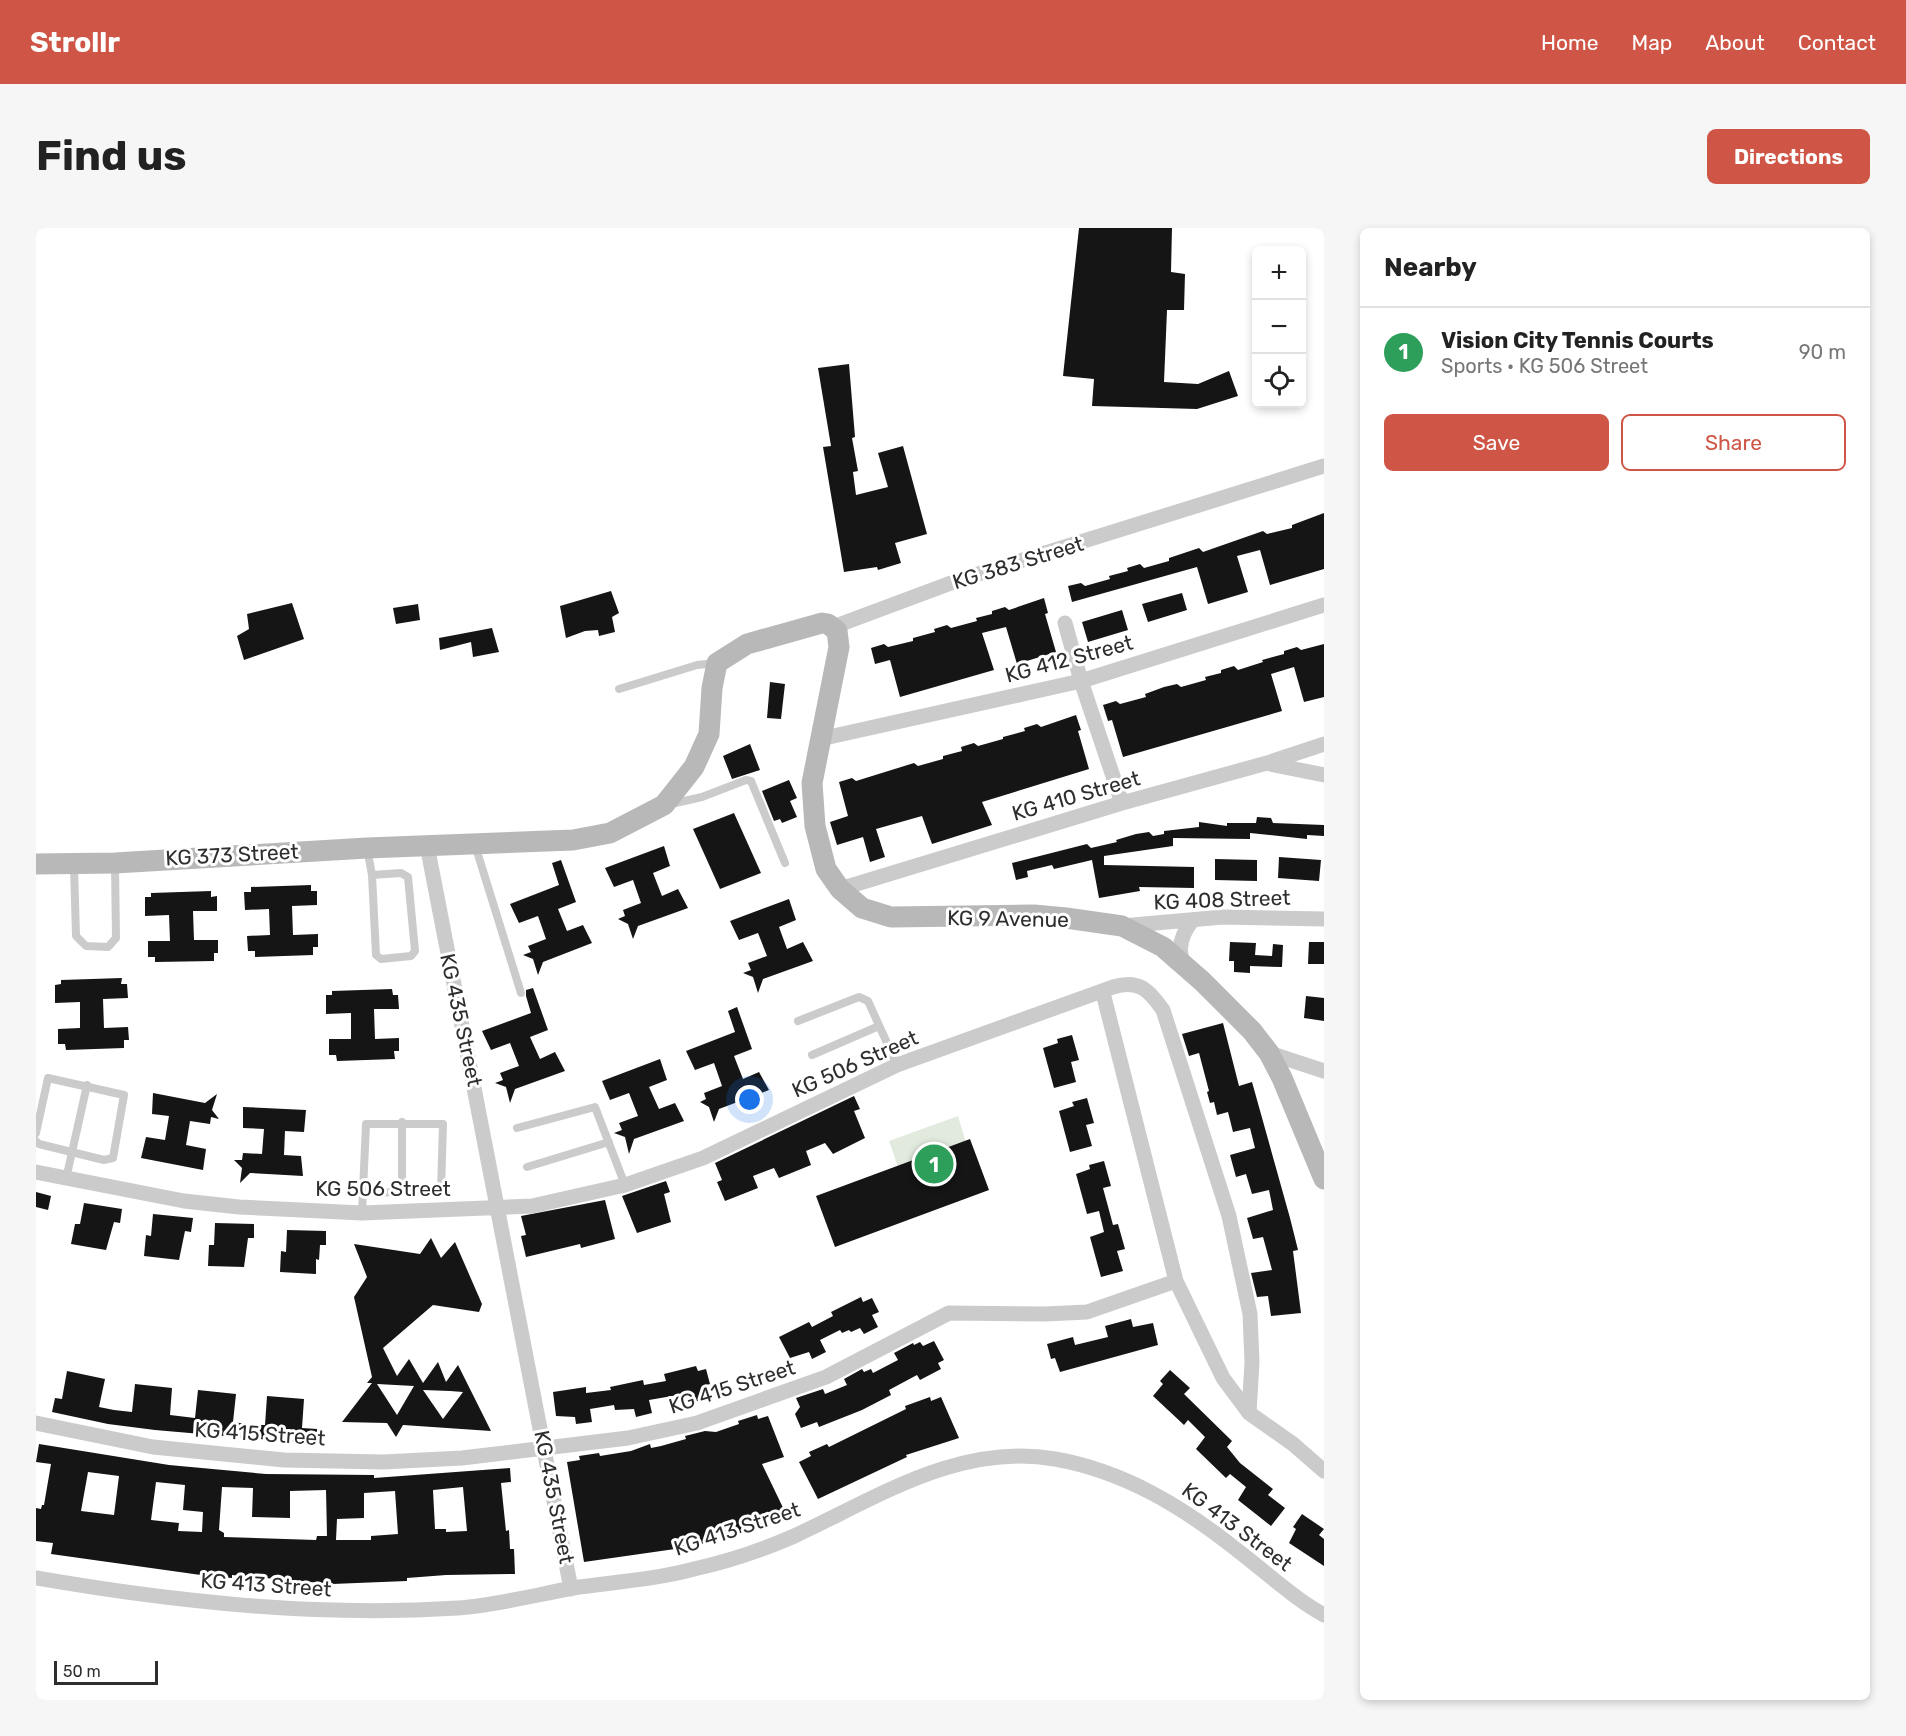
<!DOCTYPE html>
<html lang="en">
<head>
<meta charset="utf-8">
<style>
  :root { --surface:#fff; --page:#f6f6f6; --text:#222; --muted:#767676; --line:#e0e0e0; --accent:#cf5646 }
  body { margin:0; font-family:Rubik,sans-serif; background:var(--page); color:var(--text) }
  .controls { position:absolute; right:18px; top:18px; display:grid; overflow:hidden; border-radius:9px; box-shadow:0 3px 9px #0003 }
  .controls button { width:54px; height:54px; display:grid; place-items:center; padding:0; border:0; border-bottom:2px solid var(--line); background:var(--surface); color:var(--text); font:30px sans-serif }
  .scale { position:absolute; left:18px; bottom:15px; width:104px; box-sizing:border-box; padding-left:6px; border:3px solid #2e2e2e; border-top:0; font-size:16px; line-height:21px; white-space:nowrap; color:#2e2e2e; -webkit-text-stroke:4px #fff; paint-order:stroke }
  .you { position:absolute; left:714px; top:872px; width:21px; height:21px; margin:-15px; border:4px solid #fff; border-radius:50%; background:#1a73e8; box-shadow:0 0 0 9px #1a73e833 }
  .badge { display:grid; place-items:center; width:39px; height:39px; border-radius:50%; background:var(--accent); color:#fff; font-size:20px; font-weight:700 }
  .pin { position:absolute; translate:-50% -50%; border:3px solid #fff; box-shadow:0 2px 6px #0006 }
  .list { margin:0; padding:0; list-style:none }
  h2 { display:flex; justify-content:space-between; align-items:center; height:78px; margin:0; padding:0 24px; font-size:26px }
  h2 small { font-size:20px; font-weight:400; color:var(--muted) }
  .list li { display:grid; grid-template-columns:39px 1fr auto; gap:18px; align-items:center; box-sizing:border-box; height:90px; padding:0 24px; border-top:2px solid var(--line) }
  .list b { display:block; font-size:22px; white-space:nowrap }
  .list p { margin:0; font-size:20px; white-space:nowrap; color:var(--muted) }
  .list em { font-size:20px; font-style:normal; color:var(--muted) }
  .actions { display:flex; gap:12px; padding:18px 24px }
  .actions a { flex:1; padding:14px 0; border:2px solid var(--accent); border-radius:9px; text-align:center; font-size:21px; color:var(--accent) }
  .actions .main { background:var(--accent); color:#fff }
  .icon { flex:none; width:33px; height:33px; fill:none; stroke:currentColor; stroke-width:2; stroke-linecap:round; stroke-linejoin:round }
  .map { position:relative; flex:none; width:1288px; height:1472px; overflow:hidden; border-radius:9px }
  header { display:flex; align-items:center; gap:36px; box-sizing:border-box; height:84px; padding:0 30px; background:var(--accent); color:#fff }
  header strong { font-size:28px }
  nav { display:flex; gap:33px; margin-inline-start:auto; font-size:21px }
  .intro { display:flex; align-items:center; justify-content:space-between; box-sizing:border-box; height:144px; padding:0 36px }
  h1 { margin:0; font-size:42px }
  .button { padding:15px 27px; border-radius:9px; background:var(--accent); color:#fff; font-size:21px; font-weight:700 }
  main { display:flex; gap:36px; padding:0 36px }
  aside { flex:1; background:var(--surface); border-radius:9px; box-shadow:0 3px 9px #0003 }
  .map>svg:first-child { display:block }
  .green { fill:#e2eade }
  .building { fill:#151515; fill-rule:evenodd }
  .lines { fill:none; stroke-linecap:round; stroke-linejoin:round }
  .lane { stroke:#cbcbcb; stroke-width:8 }
  .street { stroke:#cbcbcb; stroke-width:15 }
  .secondary { stroke:#b8b8b8; stroke-width:21 }
  .labels { text-anchor:middle; stroke-width:6; stroke-linejoin:round; paint-order:stroke }
  .street-label { font-size:21px; fill:#2e2e2e; stroke:#fff }
</style>
</head>
<body>
<header>
<strong>Strollr</strong>
<nav><a>Home</a><a>Map</a><a>About</a><a>Contact</a></nav>
</header>
<div class="intro"><h1>Find us</h1><a class="button">Directions</a></div>
<main>
<div class="map">
<svg width="1288" height="1472" viewBox="0 0 1288 1472">
  <rect width="100%" height="100%" fill="#fff"/>
  <path class="green" d="M922,888l21,71 -66,23 -24,-69z"/>
  <path class="building" d="M1043,0h93l-1,44 14,2 -1,36h-17l-3,72 34,2 31,-13 9,25 -41,13 -105,-3 2,-27 -31,-3z
    M813,136l6,73 -3,1 6,33 -5,1 3,23 32,-8 -10,-34 25,-7 24,88 -32,9 6,20 -23,7 -1,-3 -33,5 -21,-125 8,-1 -13,-78z
    M1288,285v56l-54,16 -10,-35 -23,6 11,36 -40,12 -11,-37 -125,35 -4,-16 13,-3 4,3 25,-7 -1,-3 19,-5 -1,-3 13,-4 4,4 25,-7v-3l30,-10 4,4 60,-21 4,3 25,-6v-3z
    M575,363l8,22 -7,4 3,15 -16,4 -1,-6 -13,1 -19,7 -6,-32z
    M1146,365l5,17 -39,12 -6,-18z
    M1008,370l4,15 -3,1 11,38 -39,12 -11,-37 -24,6 12,37 -94,27 -10,-37 -15,4 -4,-16 13,-4 4,3 25,-6v-3l22,-6 -1,-3 13,-4 4,3 26,-7 -1,-3 16,-4v-3l13,-4 4,3z
    M256,375l12,36 -60,21 -7,-24 12,-7 -2,-15z
    M382,376l2,16 -24,4 -3,-16z
    M1086,382l6,20 -40,12 -6,-20z
    M456,400l7,24 -26,5 -2,-15 -31,8 -1,-12z
    M1288,416v53l-20,5 -10,-35 -23,7 11,37 -159,46 -11,-37 -4,1 -5,-16 13,-4 4,3 26,-7 -1,-3 19,-7 13,-3 4,3 25,-7 -1,-3 16,-4v-3l13,-4 4,4 25,-8 -1,-2 22,-6v-3l13,-4 4,3z
    M734,454l15,2 -4,35 -14,-1z
    M1040,487l5,15 -3,1 11,38 -107,33 10,23 -60,19 -10,-28 -46,13 9,28 -15,5 -7,-25 -26,8 -7,-23 18,-6 -9,-34 13,-4 4,3 58,-18 4,3 25,-7v-3l19,-5 -1,-4 13,-4 4,3 25,-7v-2l22,-6 -1,-3 13,-4 4,3z
    M714,516l10,26 -28,9 -9,-23z
    M753,552l8,18 -7,3 7,16 -15,6 -2,-4 -6,2 -12,-30z
    M698,585l27,60 -41,16 -27,-60z
    M1221,589l14,1 2,5 51,2v11l-17,-1v4l-57,-6v6l-77,-1v8l-69,10v9l90,2v21l-55,-1 1,4 -41,7 -7,-38 -38,9 -2,-4 -25,6 1,6 -12,3 -4,-17 75,-19 4,4 26,-6 -1,-2 20,-6 13,-2 4,4 11,-2v-3l35,-4v-5l28,4v-3h29z
    M628,618l6,20 -17,7 9,23 16,-7 10,19 -50,18 -5,13 -5,-15 -10,-5 7,-3 -2,-6 18,-7 -8,-23 -19,7 -9,-19z
    M1243,629l42,3 -2,21 -41,-3z
    M1179,631l42,1v21l-42,-1z
    M525,632l15,42 -18,7 9,22 16,-6 9,18 -49,19 -5,13 -5,-16 -10,-4 8,-3 -3,-6 18,-7 -8,-23 -19,7 -9,-19 49,-19 -7,-22z
    M275,657v6h6v14l-25,1 1,29 25,-1v13h-5v8l-58,2v-6h-7l-1,-15 23,-1 -1,-26 -24,1 -1,-18h7v-5z
    M175,663v6l6,-1v15h-24l1,29h24v13h-4v8l-59,1v-5h-7v-16h22l-1,-26 -24,1v-19h6v-4z
    M753,671l7,21 -17,7 8,22 16,-7 10,19 -50,18 -5,14 -5,-16 -10,-4 8,-3 -3,-7 19,-7 -9,-23 -19,7 -9,-19z
    M1194,714l26,1 -1,12 17,1 1,-12 10,1 -1,22 -32,-1v7l-16,-1v-11h-5z
    M1273,714h15v22h-16z
    M86,750l-1,6h6l1,14 -25,1 1,29 24,-1 1,13h-5v8l-58,2 -1,-6h-7v-15l22,-1v-26l-25,1v-18l6,-1v-4z
    M497,760l15,42 -18,7 10,22 15,-7 10,19 -50,18 -5,14 -4,-16 -11,-4 8,-3 -3,-7 19,-7 -9,-23 -19,7 -9,-19 49,-18 -5,-17v-6z
    M356,761l1,6h5l1,14h-25l1,30 24,-1v13h-5l1,8 -58,2 -1,-6h-7v-16h22v-26l-25,1v-19h6v-4z
    M1270,768l18,2v23l-20,-3z
    M701,779l15,42 -18,7 9,23 16,-7 10,18 -50,19 -5,13 -5,-15 -9,-5 6,-3 -2,-6 18,-7 -8,-23 -19,7 -9,-19 49,-19 -7,-21z
    M1187,795l16,63 13,-4 38,136 8,32 -5,1 8,62 -30,3 -3,-20 -11,1 -6,-24 21,-3 -9,-33 -10,2 -6,-21 26,-8 -4,-20 -17,4 -6,-20 -10,3 -6,-22 25,-7 -5,-20 -17,4 -5,-20 -11,3 -3,-13 -4,1 -3,-11 2,-1 -10,-38 -10,3 -7,-22z
    M1036,807l7,25 -8,2 5,20 -22,6 -11,-40 15,-5 -1,-4z
    M624,831l7,21 -18,7 10,22 16,-6 9,18 -50,18 -5,15 -4,-17 -11,-4 8,-3 -3,-7 19,-7 -9,-23 -19,7 -8,-19z
    M117,865l52,10 12,-9 -5,16 7,9 -8,-2 -1,7 -20,-3 -4,24 20,4 -3,21 -62,-12 5,-21 19,3 4,-24 -17,-2z
    M818,868l6,13 -6,2 11,27 -32,16 -8,-11 -19,8 5,14 -32,13 -5,-10 -21,8 5,12 -33,13 -8,-19 5,-2 -7,-17z
    M1051,870l7,25 -8,2 6,21 -22,6 -11,-41 15,-5 -2,-4z
    M207,879l63,3 -2,22 -19,-1 -1,24 17,1 2,20 -53,-3 -10,10 2,-15 -8,-8h8l1,-7 19,1 2,-25 -21,-1z
    M934,911l19,51 -154,57 -19,-51z
    M1068,933l7,25 -8,2 10,37 5,-1 7,25 -8,2 6,20 -22,6 -11,-40 14,-5 -5,-21 -12,3 -11,-40 14,-5 -1,-4z
    M630,953l4,11 -6,2 7,28 -34,11 -15,-37z
    M0,964l15,4 -3,14 -12,-3z
    M569,972l10,39 -34,9 -1,-4 -54,13 -5,-21 5,-1 -5,-19z
    M48,975l38,6 -2,14 -6,-1 -8,28 -35,-6 4,-20h5z
    M117,986l40,4 -2,14 -6,-1 -6,29 -35,-4 2,-21 5,1z
    M179,995l39,1v14h-6l-4,29 -36,-1 1,-21h5z
    M251,1002l39,1v14h-6l-1,15 -3,-1v15l-36,-2 1,-21 5,1z
    M395,1010l10,20 14,-16 27,62 -3,8 -46,-7 -50,43 14,28 12,-17 14,24 15,-21 8,20 12,-17 33,66 -88,-6 -7,12 -9,-14 -45,-1 30,-39h-5l5,-6 -18,-80 13,-20 -13,-33 66,10zM341,1156l37,2 -17,29zM387,1162l27,1 13,1 -20,27z
    M825,1069l2,5 9,-4 7,14 -7,3 6,12 -14,7 -4,-6 -9,4 -2,-2 -7,3 -2,-3 -20,10 6,12 -14,7 -3,-7 -19,6 -11,-21 30,-15 3,5 21,-11 -2,-4z
    M1095,1091l2,8 20,-4 5,22 -98,27 -5,-14 -4,1 -4,-15 26,-7 2,8 33,-8 -3,-11z
    M898,1113l10,19 -6,3 3,6 -21,11 -3,-5 -28,15 2,5 -29,15 -43,17 -2,-5 -16,6 -6,-14 5,-7 -4,-9 27,-9 2,5 22,-9 -3,-6 18,-10 2,3 7,-3 2,4 25,-13 -4,-7 19,-10 1,2 6,-3 3,4z
    M660,1138l2,5 8,-2 4,15 -7,2 4,12 -16,5 -2,-7 -10,2 -1,-3 -29,5 3,13 -16,4 -2,-8 -19,1 -1,-5 -24,4 2,13 -16,2 -1,-7 -19,-1 -3,-24 33,-5v6l25,-3 -1,-3 33,-7 1,5 22,-4 -2,-7z
    M1134,1142l20,18 -6,6 48,47 -5,6 13,16 33,26 -5,6 17,13 -14,18 -33,-26 8,-13 -16,-13 -4,4 -30,-29 9,-12 -17,-17 -4,5 -31,-29 10,-12 -3,-3z
    M31,1143l38,8 -6,28 15,3 18,2 3,-28 37,4 -2,27 25,3 3,-28 38,4 -3,28 21,3h11l2,-29 37,3 -2,29 15,1v15l-162,-14 -47,-6 -56,-12 3,-14 7,1z
    M894,1169l1,4 10,-4 18,41 -53,17 1,2 -89,42 -19,-37 12,-6 -2,-4 18,-8 2,3 77,-38 -1,-3z
    M721,1187l1,4 10,-3 16,41 -22,7 25,52 -55,20 -43,11 -105,15 -17,-100 13,-2 -1,-4 20,-3 1,3 31,-5 19,-7 1,4 10,-2 25,-7 -1,-3 20,-5 11,1 23,-8 -1,-3z
    M3,1216l130,21 97,9 108,1v3l136,-10 1,14 -10,1 5,48 3,-1 1,19h4l1,25 -69,1 -39,3v3l-75,3 -100,-9v3l-17,-1 -164,-23 2,-11 -17,-2v-33l5,1 1,-4h2l7,-41 -15,-2zM52,1244l31,4 -5,39 -33,-4zM120,1254l29,3 -2,25 20,2 -1,20 -24,-1 1,-8 -28,-3zM186,1259l31,1 -1,29 38,1v-27l36,-1 1,46h-10l-1,4 -92,-3v-4l-5,-3zM427,1259l4,44 -21,1v-3h-11l-2,-39zM359,1263l3,43 -27,2v4h-35l1,-21 27,-1v-25z
    M1266,1286l22,15 -5,6 5,4v27l-35,-23 7,-14 -3,-2z"/>
  <g class="lines">
    <path class="lane" d="M583,461l78,-24 19,-2
      M635,576l31,-7 44,-17 5,1 34,82
      M439,617l46,148
      M331,620l5,27 4,80 5,4 30,-3 4,-5 -7,-74 -7,-4 -29,2
      M38,638l2,70 10,10 22,1 8,-9 -1,-73
      M762,793l61,-24 9,4 29,64
      M776,827l67,-29
      M481,900l78,-21 30,78
      M0,905l12,-55 76,17 -11,63 -9,2 -65,-16 -3,-3
      M491,939l82,-25
      M30,951l21,-94
      M366,964v-70
      M326,985l4,-89h77l-2,67 -77,2"/>
    <path class="street" d="M1029,395l16,58 41,122
      M797,399l126,-47 365,-114
      M784,511l261,-58 243,-76
      M1234,536l54,11
      M391,617l144,744
      M804,661l282,-86 145,-40 57,-19
      M1086,698l101,-9 101,2
      M1148,737c-8,-17 -2,-32 9,-45
      M1067,765l73,288
      M1233,825l55,18
      M0,944l148,29 55,6 123,6 170,-7 93,-21 78,-27 194,-93 216,-78c26,-8 36,3 50,23l66,206 21,98 2,48 -3,51
      M0,1195l117,24 131,13 99,2 79,-4 166,-20 69,-15 129,-46 123,-64 96,1 42,-2 89,-31 47,97 26,35 44,31 31,27
      M0,1350c139,24 280,39 422,30 40,-3 81,-14 121,-21 38,-5 78,-8 115,-18 32,-7 68,-19 98,-32 83,-38 167,-95 263,-78 69,12 128,48 182,91 29,22 55,47 87,65"/>
    <path class="secondary" d="M0,636l79,-1 252,-15 206,-8 37,-7 54,-28 30,-38 15,-33 3,-46 5,-25 30,-19 75,-21 6,1 9,7 2,16 -27,136 3,43 11,43 14,20 22,19 29,9 143,-2 32,3 56,8 41,21 39,34 50,50 17,22 13,25 42,101"/>
  </g>
  <g class="labels">
    <g class="street-label">
      <text transform="translate(982 335) rotate(-17)" y="7">KG 383 Street</text>
      <text transform="translate(1033 431) rotate(-15)" y="7">KG 412 Street</text>
      <text transform="translate(1040 568) rotate(-16)" y="7">KG 410 Street</text>
      <text transform="translate(196 627) rotate(-3)" y="7">KG 373 Street</text>
      <text transform="translate(1186 672) rotate(-2)" y="7">KG 408 Street</text>
      <text transform="translate(972 691) rotate(1)" y="7">KG 9 Avenue</text>
      <text transform="translate(425 792) rotate(78)" y="7">KG 435 Street</text>
      <text transform="translate(819 836) rotate(-24)" y="7">KG 506 Street</text>
      <text x="347" y="968">KG 506 Street</text>
      <text transform="translate(696 1159) rotate(-18)" y="7">KG 415 Street</text>
      <text transform="translate(224 1206) rotate(4)" y="7">KG 415 Street</text>
      <text transform="translate(518 1269) rotate(79)" y="7">KG 435 Street</text>
      <text transform="translate(1201 1299) rotate(37)" y="7">KG 413 Street</text>
      <text transform="translate(701 1301) rotate(-18)" y="7">KG 413 Street</text>
      <text transform="translate(230 1357) rotate(4)" y="7">KG 413 Street</text>
    </g>
  </g>
</svg>
<div class="controls">
<button>+</button>
<button>−</button>
<button><svg class="icon" aria-label="locate" viewBox="0 0 24 24"><circle cx="12" cy="12" r="6"/><path d="M12 2v4M12 18v4M2 12h4M18 12h4"/></svg></button>
</div>
<div class="scale">50 m</div>
<div class="you"></div>
<div class="pin badge" style="left:898px;top:936px;background:#2e9e5b">1</div>
</div>
<aside>
<h2>Nearby<small></small></h2>
<ul class="list">
<li><span class="badge" style="background:#2e9e5b">1</span><div><b>Vision City Tennis Courts</b><p>Sports · KG 506 Street</p></div><em>90 m</em></li>
</ul>
<div class="actions"><a class="main">Save</a><a>Share</a></div>
</aside>
</main>
</body>
</html>
